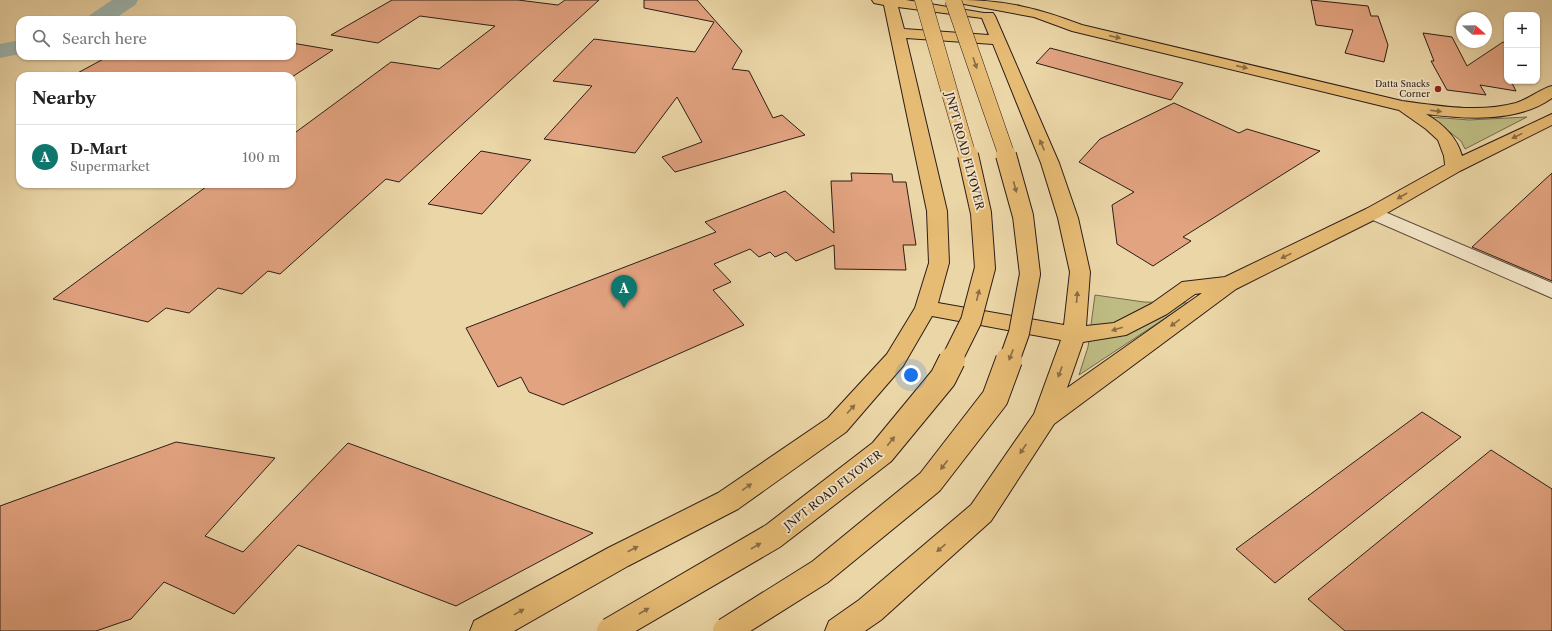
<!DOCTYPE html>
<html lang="en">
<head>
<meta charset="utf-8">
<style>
  :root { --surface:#fff; --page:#f2f2f2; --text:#222; --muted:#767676; --line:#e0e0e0; --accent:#0f766e }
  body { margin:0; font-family:"Libre Caslon Text",serif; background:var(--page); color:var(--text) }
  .controls { position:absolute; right:12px; top:12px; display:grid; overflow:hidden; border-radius:8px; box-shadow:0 1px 3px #0004 }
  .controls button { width:36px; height:36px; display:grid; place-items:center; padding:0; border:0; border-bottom:1px solid var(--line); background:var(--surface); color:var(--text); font:20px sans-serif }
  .compass { position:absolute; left:1456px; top:12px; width:36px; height:36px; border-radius:50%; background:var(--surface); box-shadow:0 1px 3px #0004; rotate:110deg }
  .you { position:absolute; left:911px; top:375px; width:14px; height:14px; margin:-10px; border:3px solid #fff; border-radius:50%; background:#1a73e8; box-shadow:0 0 0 6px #1a73e833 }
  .badge { display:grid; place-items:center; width:26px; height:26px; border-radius:50%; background:var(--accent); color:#fff; font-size:13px; font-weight:700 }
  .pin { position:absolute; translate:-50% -33px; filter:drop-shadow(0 1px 2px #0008) }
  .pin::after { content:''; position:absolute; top:21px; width:14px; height:12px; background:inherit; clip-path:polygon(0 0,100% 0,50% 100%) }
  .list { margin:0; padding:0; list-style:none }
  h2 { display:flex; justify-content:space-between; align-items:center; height:52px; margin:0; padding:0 16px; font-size:17px }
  h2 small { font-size:13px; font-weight:400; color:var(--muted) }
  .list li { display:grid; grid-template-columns:26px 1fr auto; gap:12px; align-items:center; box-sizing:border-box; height:64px; padding:0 16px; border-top:1px solid var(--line) }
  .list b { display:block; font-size:15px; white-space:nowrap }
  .list p { margin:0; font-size:13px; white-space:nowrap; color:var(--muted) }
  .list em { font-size:13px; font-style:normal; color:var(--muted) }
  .icon { flex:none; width:22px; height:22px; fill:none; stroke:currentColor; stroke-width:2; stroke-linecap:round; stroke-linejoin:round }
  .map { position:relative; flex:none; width:1552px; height:631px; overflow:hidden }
  .search { position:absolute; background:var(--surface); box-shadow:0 1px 3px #0004; left:16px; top:16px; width:280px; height:44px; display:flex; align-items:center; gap:10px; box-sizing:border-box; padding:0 14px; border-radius:12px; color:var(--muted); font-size:15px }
  .panel { position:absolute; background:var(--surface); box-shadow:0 1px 3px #0004; left:16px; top:72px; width:280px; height:116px; border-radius:12px }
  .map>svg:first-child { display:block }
  .green { fill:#bebc83; stroke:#766c4d }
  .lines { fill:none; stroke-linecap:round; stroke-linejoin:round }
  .river { fill:#9cb7b2; fill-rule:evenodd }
  .building { fill:#e2a380; stroke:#2d1d17 }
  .minor-casing { stroke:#5c4b3b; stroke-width:2 }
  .trunk-casing { stroke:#2d1d17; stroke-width:2 }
  .minor { fill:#f2e4c6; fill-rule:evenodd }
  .trunk { fill:#e6bb74; fill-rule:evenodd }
  .trunk-bridge-far2-casing { stroke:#2d1d17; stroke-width:17; stroke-linecap:butt }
  .trunk-bridge-far1-casing { stroke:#2d1d17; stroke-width:22; stroke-linecap:butt }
  .trunk-bridge-casing { stroke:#2d1d17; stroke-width:28; stroke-linecap:butt }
  .trunk-bridge-far2 { stroke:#e6bb74; stroke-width:16 }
  .trunk-bridge-far1 { stroke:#e6bb74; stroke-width:20 }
  .trunk-bridge { stroke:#e6bb74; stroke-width:26 }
  .oneway { fill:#8a6c46 }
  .poi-dot { fill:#8f2418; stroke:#f2e4c6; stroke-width:1.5 }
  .labels { text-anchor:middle; stroke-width:3.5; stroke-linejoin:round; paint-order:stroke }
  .far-poi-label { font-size:9px; fill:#2d1d17; stroke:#f2e4c6; text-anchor:end }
  .street-label { font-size:11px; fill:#2d1d17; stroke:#f2e4c6 }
</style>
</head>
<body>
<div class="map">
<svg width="1552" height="631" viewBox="0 0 1552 631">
  <rect width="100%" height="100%" fill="#ebd6a7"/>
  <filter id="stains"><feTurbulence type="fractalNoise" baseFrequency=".005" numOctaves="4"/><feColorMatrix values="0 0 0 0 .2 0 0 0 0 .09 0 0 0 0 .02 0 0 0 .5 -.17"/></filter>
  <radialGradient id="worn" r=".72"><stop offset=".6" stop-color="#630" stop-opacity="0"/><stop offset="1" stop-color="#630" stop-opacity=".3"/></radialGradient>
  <path class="green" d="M1431,117l38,3 58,-3 -62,32 -4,-8z
    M1095,295l49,7 44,1 -109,72 9,-28z"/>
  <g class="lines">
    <path class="river" d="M112,0h26l-3,5 -22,15h-27l4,-5z
      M20,40v14l-20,4v-14z"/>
  </g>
  <path class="building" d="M392,0h126l40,5 7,-5h34l-200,182 -13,-3 -106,95 -12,-3 -26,23 -24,-6 -29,25 -23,-5 -18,14 -95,-23 157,-115h82v-49l99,-73 48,7 56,-43 -75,-10 -42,27 -47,-8z
    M644,0h53l45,51 -10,18 17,2 24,47 9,-3 23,20 -130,37 -13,-15 40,-15 -25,-45 -42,56 -91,-14 48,-53 -39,-5 41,-42 101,13 19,-30 -70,-14z
    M1311,0l57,6 3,10h7l10,29 -4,17 -39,-9 8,-23 -37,-5z
    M1423,33l29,4 15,29 36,-24 4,2v37h4l5,10 -36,-6 6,10 -39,-5 -16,-29h3z
    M292,43l41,7 -41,27 -220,-1 37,-20h183z
    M1050,48l133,35 -12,17 -135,-37z
    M1174,103l65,30 8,-4 73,22 -137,86 8,4 -38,25 -36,-22 -5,-39 22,-13 -55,-30 21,-23z
    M481,151l50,9 -49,54 -54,-10z
    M851,173l41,1 1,8h13l10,63h-13l3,25 -71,-1 -1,-24 -38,16 -10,-9 -11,5 -5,-5 -11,5 -9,-8 -36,15 17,18 -18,8 31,35 -181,80 -34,-13 -8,-15 -23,10 -32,-59 250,-96 -11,-10 80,-31 49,42 -3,-52h21z
    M1552,173v108l-80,-34z
    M1422,412l39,25 -186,146 -39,-34z
    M176,442l99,16 -70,78 38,16 105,-109 245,90 -137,73 -158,-61 -64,69 -70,-32 -33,37 -35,12h-96v-125z
    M1491,450l61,39v142h-207l-37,-32z"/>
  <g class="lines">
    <g class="minor-casing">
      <path id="minor" d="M1373,207l179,76v15l-186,-81 -3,-4 3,-4z"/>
    </g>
    <g class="trunk-casing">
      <path id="trunk" d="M872,0h34l78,13h9l2,3 64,147 19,55 12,54 -4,54 28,-3 37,-19 31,-22 43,-5 141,-68 79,-44 -1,-9 -6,-16 -12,-11 -27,-19 -327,-79 -38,-14 -70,-13 -5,-1 -2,-3c48,0 81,8 125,25l320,76c37,5 77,12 114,2 13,-4 24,-14 36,-17v12c-35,25 -86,21 -126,16 17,10 31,23 36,42l90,-42v11l-92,46 -80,46 -144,72 -182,135 -63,97 -110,99 -16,11h-40l4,-10 30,-21 112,-95 63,-91 27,-74 -129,-24 -29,50 -57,66 -108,77 -110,57 -114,65h-44l4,-10 134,-73 110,-55 110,-75 59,-64 28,-46 14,-45 -2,-52 -43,-206 -10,-2zM898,7l84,11 7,17 -85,-6zM906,38l87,6 48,119 17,55 12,54 -6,53 -126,-22 11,-40 -2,-52zM1202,293l-135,95 16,-46 43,-7 41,-21 28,-20z"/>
    </g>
    <use href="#minor" class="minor"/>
    <use href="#trunk" class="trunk"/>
    <g class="trunk-bridge-far2-casing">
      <path id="trunk-bridge-far2" d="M923,0l45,156
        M953,0l54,156"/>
    </g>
    <g class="trunk-bridge-far1-casing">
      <path id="trunk-bridge-far1" d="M1006,155l17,61 7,58 -11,59 -10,28
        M951,361l20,-40 14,-53 -4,-55 -13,-58"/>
    </g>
    <g class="trunk-bridge-casing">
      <path id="trunk-bridge" d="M610,631l163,-95 109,-84 61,-74 9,-18
        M726,631l94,-59 110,-90 65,-84 14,-38"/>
    </g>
    <use href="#trunk-bridge-far2" class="trunk-bridge-far2"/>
    <use href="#trunk-bridge-far1" class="trunk-bridge-far1"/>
    <use href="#trunk-bridge" class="trunk-bridge"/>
  </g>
  <defs><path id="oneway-solid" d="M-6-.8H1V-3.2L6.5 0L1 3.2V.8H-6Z"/></defs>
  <g class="oneway">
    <use href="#oneway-solid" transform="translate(1115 37) rotate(13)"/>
    <use href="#oneway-solid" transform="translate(975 63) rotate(71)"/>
    <use href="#oneway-solid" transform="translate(1242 67) rotate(13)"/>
    <use href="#oneway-solid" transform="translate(1436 111) rotate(7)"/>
    <use href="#oneway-solid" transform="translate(1517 136) rotate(154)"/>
    <use href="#oneway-solid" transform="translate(1042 145) rotate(-113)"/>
    <use href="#oneway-solid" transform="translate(1015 187) rotate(75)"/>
    <use href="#oneway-solid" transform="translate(1402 196) rotate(150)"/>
    <use href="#oneway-solid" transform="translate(1286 256) rotate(154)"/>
    <use href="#oneway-solid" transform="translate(978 295) rotate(-76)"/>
    <use href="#oneway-solid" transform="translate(1077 297) rotate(-85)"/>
    <use href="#oneway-solid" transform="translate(1175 323) rotate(144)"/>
    <use href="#oneway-solid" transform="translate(1117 329) rotate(163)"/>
    <use href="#oneway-solid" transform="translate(1011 355) rotate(111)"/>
    <use href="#oneway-solid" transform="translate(1060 372) rotate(110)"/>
    <use href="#oneway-solid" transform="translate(851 409) rotate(-48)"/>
    <use href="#oneway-solid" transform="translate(891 441) rotate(-51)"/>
    <use href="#oneway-solid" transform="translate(1023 449) rotate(123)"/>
    <use href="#oneway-solid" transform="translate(944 465) rotate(127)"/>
    <use href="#oneway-solid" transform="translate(747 487) rotate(-35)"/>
    <use href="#oneway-solid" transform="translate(756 546) rotate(-30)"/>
    <use href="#oneway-solid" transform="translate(941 548) rotate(139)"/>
    <use href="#oneway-solid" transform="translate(633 549) rotate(-27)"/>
    <use href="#oneway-solid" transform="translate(644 611) rotate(-30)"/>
    <use href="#oneway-solid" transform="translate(519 612) rotate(-29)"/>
  </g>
  <circle class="poi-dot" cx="1438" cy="89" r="4"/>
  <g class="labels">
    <g class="far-poi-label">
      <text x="1430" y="87">Datta Snacks<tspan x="1430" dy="10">Corner</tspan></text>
    </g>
    <g class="street-label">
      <text transform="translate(965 151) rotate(75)" y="4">JNPT ROAD FLYOVER</text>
      <text transform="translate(833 490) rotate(-38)" y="4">JNPT ROAD FLYOVER</text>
    </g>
  </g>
  <rect width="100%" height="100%" filter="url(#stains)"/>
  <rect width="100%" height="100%" fill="url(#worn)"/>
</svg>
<div class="controls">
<button>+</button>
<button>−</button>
</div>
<svg class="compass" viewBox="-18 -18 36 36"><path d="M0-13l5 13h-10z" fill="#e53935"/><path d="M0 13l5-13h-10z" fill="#767676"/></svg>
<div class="you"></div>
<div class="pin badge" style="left:624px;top:308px">A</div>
<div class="search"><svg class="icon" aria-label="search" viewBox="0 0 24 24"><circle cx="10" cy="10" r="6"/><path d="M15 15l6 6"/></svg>Search here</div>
<section class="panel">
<h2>Nearby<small></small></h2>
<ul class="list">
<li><span class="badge">A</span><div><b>D-Mart</b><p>Supermarket</p></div><em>100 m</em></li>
</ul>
</section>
</div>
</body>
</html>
